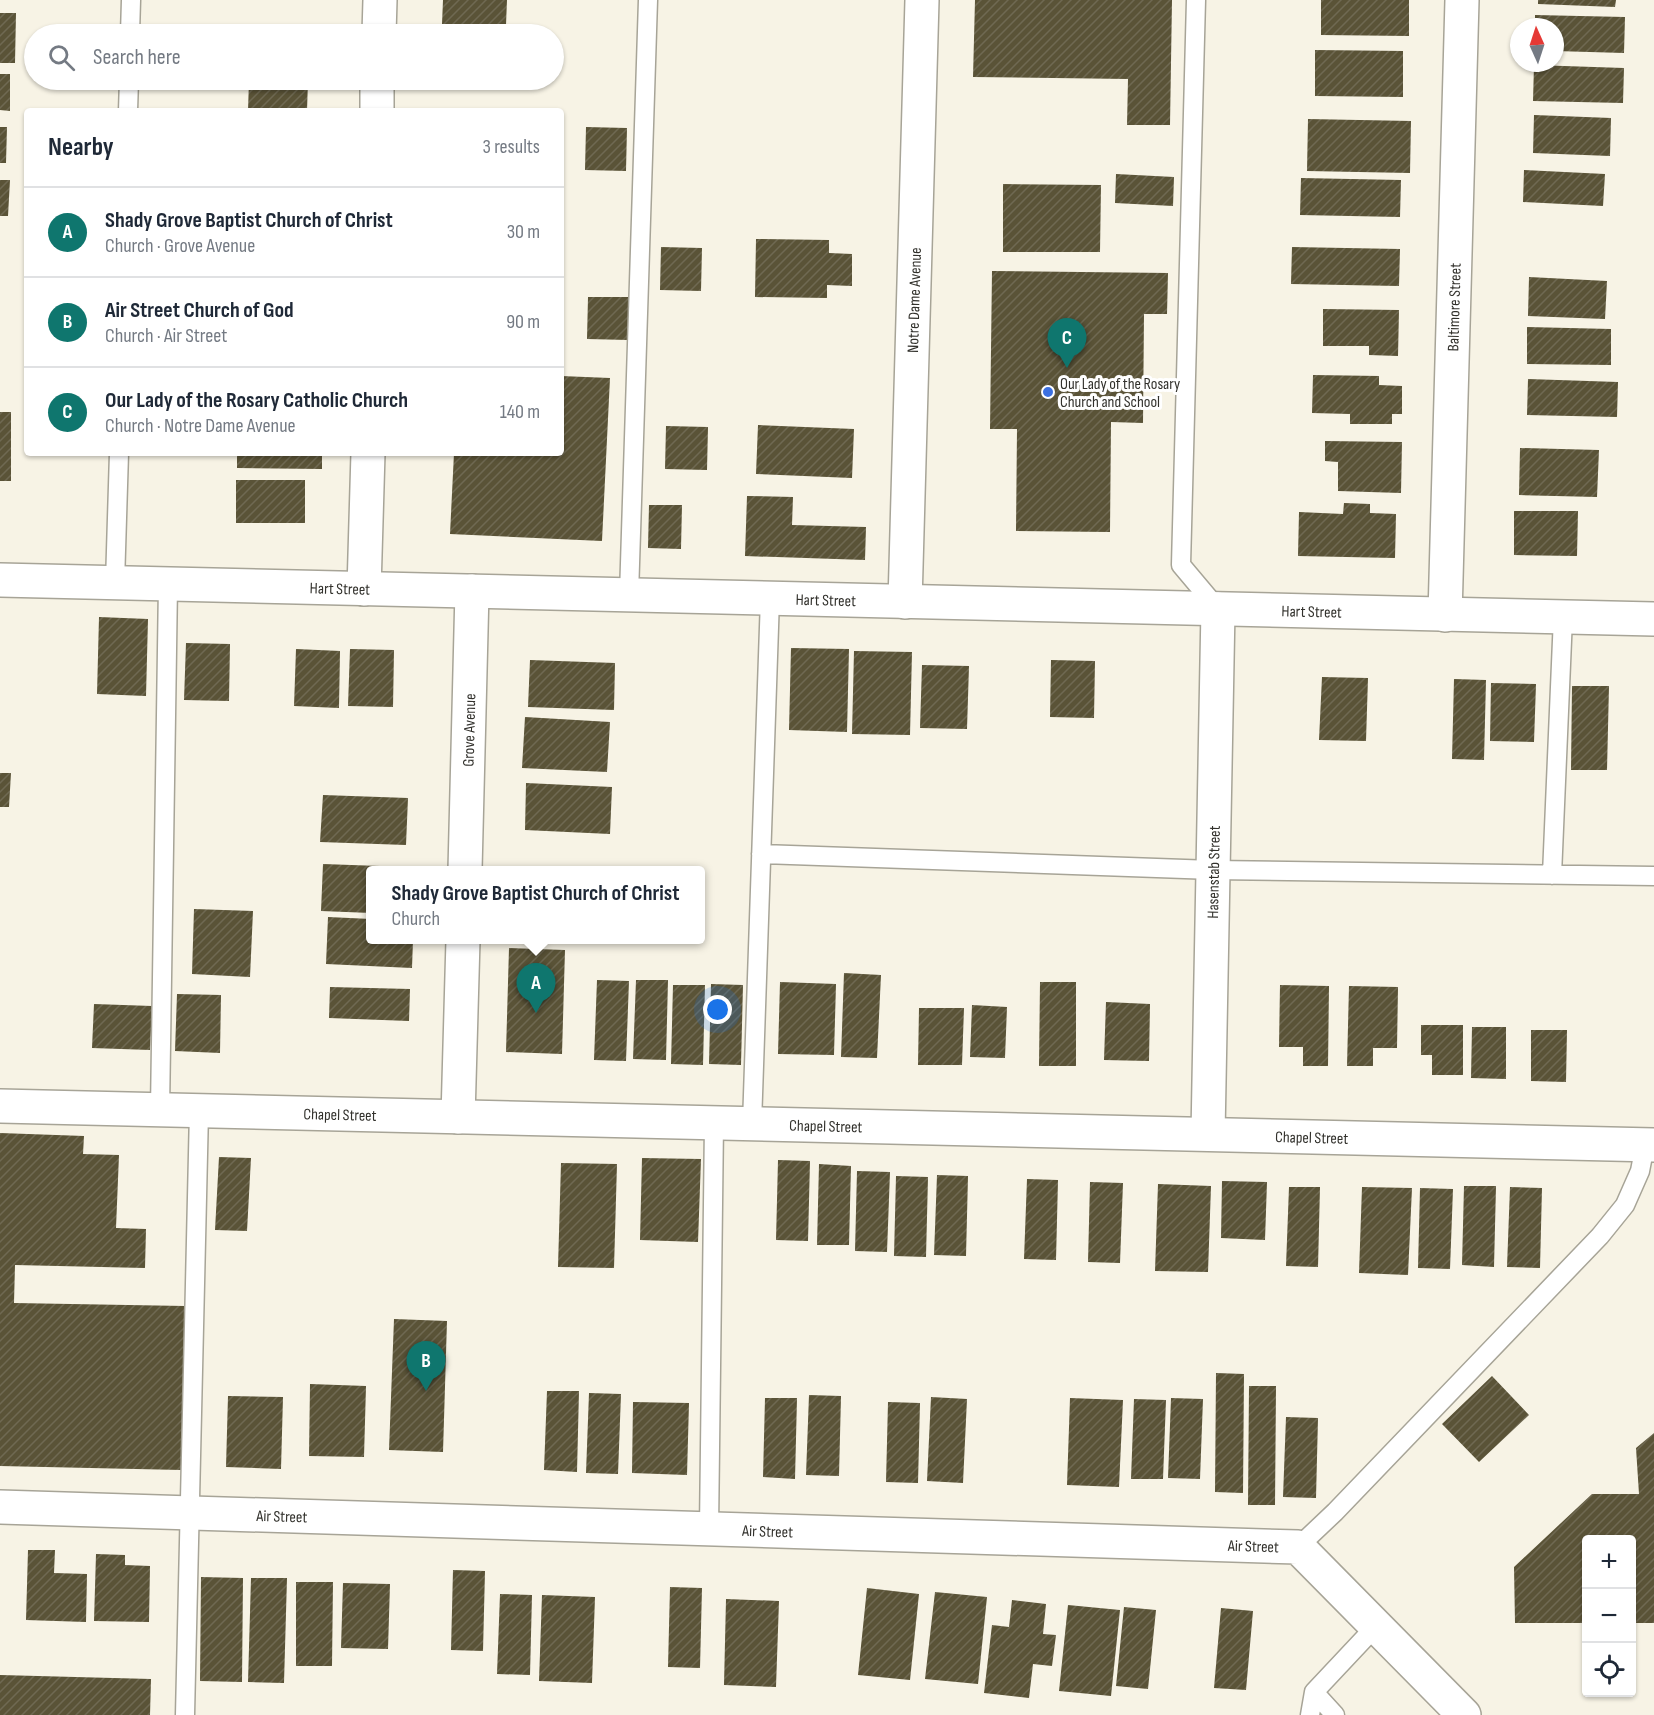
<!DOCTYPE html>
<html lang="en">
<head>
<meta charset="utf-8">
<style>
  :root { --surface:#fff; --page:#f2f2f3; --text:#1f2937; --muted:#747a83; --line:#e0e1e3; --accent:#0f766e }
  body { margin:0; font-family:"Sofia Sans Condensed",sans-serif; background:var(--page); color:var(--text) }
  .controls { position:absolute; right:18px; bottom:18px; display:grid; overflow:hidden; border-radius:6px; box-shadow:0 2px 4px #0004 }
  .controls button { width:54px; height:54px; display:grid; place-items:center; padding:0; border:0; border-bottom:2px solid var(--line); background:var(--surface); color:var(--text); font:30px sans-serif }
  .compass { position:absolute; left:1510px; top:18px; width:54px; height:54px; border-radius:50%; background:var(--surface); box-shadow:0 2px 4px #0004; rotate:357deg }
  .you { position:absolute; left:718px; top:1010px; width:21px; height:21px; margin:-15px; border:4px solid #fff; border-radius:50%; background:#1a73e8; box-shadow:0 0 0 9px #1a73e833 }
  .badge { display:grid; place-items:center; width:39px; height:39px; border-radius:50%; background:var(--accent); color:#fff; font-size:20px; font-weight:700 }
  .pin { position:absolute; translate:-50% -50px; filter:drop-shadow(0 2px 3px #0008) }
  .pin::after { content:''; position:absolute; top:32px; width:21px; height:18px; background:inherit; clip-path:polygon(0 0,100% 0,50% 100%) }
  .popup { position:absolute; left:366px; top:866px; width:339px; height:78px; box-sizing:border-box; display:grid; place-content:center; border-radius:6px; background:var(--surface); filter:drop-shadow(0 2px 4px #0005); font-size:20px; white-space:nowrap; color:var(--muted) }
  .popup b { font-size:22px; color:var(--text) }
  .popup::after { content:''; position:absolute; left:50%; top:100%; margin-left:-12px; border:12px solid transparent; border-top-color:var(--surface) }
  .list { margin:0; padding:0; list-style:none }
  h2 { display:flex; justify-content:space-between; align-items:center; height:78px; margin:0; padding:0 24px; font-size:26px }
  h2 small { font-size:20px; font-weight:400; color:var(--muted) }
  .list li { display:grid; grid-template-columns:39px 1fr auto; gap:18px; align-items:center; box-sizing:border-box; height:90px; padding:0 24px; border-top:2px solid var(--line) }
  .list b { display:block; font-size:22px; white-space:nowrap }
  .list p { margin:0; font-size:20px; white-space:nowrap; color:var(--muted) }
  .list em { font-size:20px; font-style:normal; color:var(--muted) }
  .icon { flex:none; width:33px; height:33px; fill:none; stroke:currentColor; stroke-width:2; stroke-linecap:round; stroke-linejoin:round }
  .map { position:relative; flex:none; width:1654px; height:1715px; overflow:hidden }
  .search { position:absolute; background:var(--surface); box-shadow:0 2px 4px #0004; left:24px; top:24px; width:540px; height:66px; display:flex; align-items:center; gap:15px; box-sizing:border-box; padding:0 21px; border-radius:33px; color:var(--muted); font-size:22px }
  .panel { position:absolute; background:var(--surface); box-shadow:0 2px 4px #0004; left:24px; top:108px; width:540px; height:348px; border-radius:6px }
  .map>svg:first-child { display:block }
  .building { fill:url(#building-hatch) }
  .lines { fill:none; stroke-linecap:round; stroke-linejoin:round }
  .lane-casing { stroke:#a7a497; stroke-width:21 }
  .street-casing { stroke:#a7a497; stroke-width:36 }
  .lane { stroke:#fff; stroke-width:18 }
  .street { stroke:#fff; stroke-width:33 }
  .poi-dot { fill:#3c70e0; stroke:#fff; stroke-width:2 }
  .labels { text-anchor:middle; stroke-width:6; stroke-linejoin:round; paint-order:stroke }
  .street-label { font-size:16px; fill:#32312c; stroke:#fff }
  .poi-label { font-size:16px; fill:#32312c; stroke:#fff; text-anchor:start }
</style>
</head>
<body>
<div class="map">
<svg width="1654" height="1715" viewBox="0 0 1654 1715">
  <defs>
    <pattern id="building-hatch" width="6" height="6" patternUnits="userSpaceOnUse" patternTransform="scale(1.5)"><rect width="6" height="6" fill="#5a5337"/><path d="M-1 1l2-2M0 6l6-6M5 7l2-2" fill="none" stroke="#6f6952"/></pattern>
  </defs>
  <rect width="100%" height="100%" fill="#f7f3e5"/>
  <path class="building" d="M443,0h64l-1,25 -64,-1z
    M975,0h197l-2,125h-43l1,-46 -155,-2z
    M1321,0h88v36l-88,-1z
    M1538,0h78l-1,7 -77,-3z
    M0,13h16l-1,50h-15z
    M1535,15l90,2 -1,36 -69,-2v-24h-20z
    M1315,50l88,1v46l-88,-1z
    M1534,65l90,3 -1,35 -90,-2z
    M0,74h10v37l-10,-1z
    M249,80h59l-1,31h-59z
    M1534,115l77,3 -1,38 -77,-3z
    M1308,119l103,2 -1,52 -103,-2z
    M0,127h7l-1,36h-6z
    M586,127l41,1 -1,43 -41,-1z
    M1524,170l81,4 -2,32 -80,-4z
    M1116,174l58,3 -1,29 -58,-3z
    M1301,178l100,2 -1,37 -100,-2z
    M0,180h10l-2,36h-8z
    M1003,184l98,1 -1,67h-97z
    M756,239l73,1v13l23,1v32l-25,-1v13l-72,-1z
    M661,247l41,1 -1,43 -41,-1z
    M1292,247l108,2 -1,37 -108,-2z
    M992,271l176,2 -1,41h-23l-1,109 -32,-1 -1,110 -94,-1 1,-102h-27z
    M1529,277l78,4 -2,38 -77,-3z
    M588,297h41l-1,43 -41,-1z
    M1323,309l76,1 -1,46 -29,-1v-9h-46z
    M1527,327l84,2v36l-84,-1z
    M1313,375l66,1v9l23,1v28h-10v10h-42v-10l-38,-1z
    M561,376l49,2 -8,163 -152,-7 4,-81h107z
    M1528,379l90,3 -1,35 -90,-2z
    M0,412h11v69h-11z
    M758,425l96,4 -2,49 -96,-4z
    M666,426l42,1 -1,43 -42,-1z
    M1325,441l77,1 -1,51 -63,-2v-29l-13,-1z
    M1520,448l79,2 -2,47 -78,-2z
    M237,453h85v16l-85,-1z
    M236,480h69v43h-69z
    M747,496l46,1 -1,28 74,2 -1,33 -120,-4z
    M1344,503l26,1v9l26,1 -1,44 -97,-2 1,-44 44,2z
    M649,505h33l-1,44 -33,-1z
    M1514,511h64l-1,45 -63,-1z
    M99,617l49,2 -2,77 -49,-2z
    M186,643l44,1 -1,57 -45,-1z
    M791,648l58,1 -2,83 -58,-2z
    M296,649l44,2 -1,57 -45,-2z
    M350,649l44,1 -1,57 -45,-1z
    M854,651l58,1 -2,83 -58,-1z
    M530,660l85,3 -1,47 -86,-3z
    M1051,660l44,1 -1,57 -44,-1z
    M922,665l47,1 -2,63 -47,-1z
    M1322,677l46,1 -2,63 -47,-1z
    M1454,679l32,1 -2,80 -32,-1z
    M1491,683l45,1 -2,58 -44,-1z
    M1572,686h37l-2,84h-36z
    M525,717l85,5 -3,50 -85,-4z
    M0,773h11l-2,34h-9z
    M526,783l86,4 -2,47 -85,-4z
    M323,795l85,3 -2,47 -86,-3z
    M323,864l85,3v3h-37v43l-50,-2z
    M194,909l59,2 -3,66 -58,-3z
    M328,917l43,2v21h42l-1,28 -86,-4z
    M509,948l56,2 -3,104 -56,-2z
    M844,973l37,2 -4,83 -36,-1z
    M597,980l32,1 -3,80 -32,-1z
    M636,980h32l-2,80 -33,-1z
    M780,982l56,2 -2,71 -56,-1z
    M1040,982h36v84h-37z
    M711,984l32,1 -2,80 -32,-1z
    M673,985h32l-2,80 -32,-1z
    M1280,985l49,1 -1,80h-25v-19h-24z
    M1349,986l49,1 -1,61h-24v18h-26z
    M330,987l80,2 -1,32 -80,-3z
    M177,994l44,1 -1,58 -45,-2z
    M1106,1002l44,2 -1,57 -45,-1z
    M94,1004l58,2 -2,44 -58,-2z
    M972,1005l35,2 -2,51 -35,-1z
    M919,1008h45l-2,57h-44z
    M1421,1025h42v50h-31v-20h-11z
    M1472,1027h34v52l-35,-1z
    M1531,1030h36l-1,52 -35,-1z
    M0,1133l84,3 -1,18 36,1 -3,73 30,1 -1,39 -130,-3 -1,38 171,3 -4,164 -181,-4z
    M219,1157l32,1 -4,73 -32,-1z
    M642,1158l59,1 -3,83 -58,-2z
    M778,1160l32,1 -2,80 -32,-1z
    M561,1163l56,1 -3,104 -56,-1z
    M819,1164l32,2 -2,79h-32z
    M857,1171l33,1 -3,80 -32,-1z
    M937,1175l31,1 -2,80 -32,-1z
    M896,1176l32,1 -2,80 -32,-1z
    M1027,1179l31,1 -2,80 -32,-1z
    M1222,1181l45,1 -2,58 -44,-2z
    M1090,1182l33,1 -3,80 -32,-1z
    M1158,1184l53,2 -3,86 -53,-1z
    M1464,1186h32l-2,81 -32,-2z
    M1289,1187h31l-2,80 -32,-1z
    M1362,1187l50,1 -4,87 -49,-2z
    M1510,1187l32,1 -2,80 -33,-1z
    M1420,1188l33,1 -3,80 -32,-1z
    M394,1319l53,2 -4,131 -54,-2z
    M1216,1373l28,1 -1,119 -28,-1z
    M1492,1376l37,39 -50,47 -37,-38z
    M310,1384l56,2 -2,71 -55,-1z
    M1249,1386h27l-1,119h-27z
    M547,1391h32l-2,81 -33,-2z
    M589,1393l32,1 -3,80 -32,-1z
    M809,1395l32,1 -2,80 -33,-1z
    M228,1396l55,1 -2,72 -55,-2z
    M931,1397l36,2 -4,84 -36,-2z
    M765,1398h32l-2,81 -32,-2z
    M1070,1398l53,2 -4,87 -52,-2z
    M1171,1398l32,1 -3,80 -32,-1z
    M1134,1399l32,1 -3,79h-32z
    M633,1402l56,1 -2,72 -55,-2z
    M888,1402l32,1 -2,80 -32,-1z
    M1286,1417l32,1 -2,80 -33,-1z
    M1654,1433v190h-22v-83h-46v83h-71l-1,-56 78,-73h47l-3,-46z
    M28,1550h27l-1,23 33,1 -1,48 -60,-2z
    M96,1554l29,1v10l25,1 -1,56 -55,-1z
    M453,1570l32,1 -2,80 -32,-1z
    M201,1577l42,1 -1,104 -42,-1z
    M251,1578h36l-3,105 -36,-1z
    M296,1582h37l-1,84h-36z
    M343,1583l47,1 -2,65 -47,-1z
    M670,1587l32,1 -2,80 -32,-1z
    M867,1588l52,6 -9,86 -52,-5z
    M935,1592l52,5 -9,87 -53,-5z
    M500,1594l32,1 -2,80 -33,-1z
    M542,1595l53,2 -3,86 -53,-2z
    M726,1599l53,2 -3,86 -52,-2z
    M1012,1600l34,4 -3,30 13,1 -4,31 -19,-2 -4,34 -45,-5 8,-68 17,2z
    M1068,1605l52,5 -9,86 -52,-5z
    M1124,1607l32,3 -8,79 -32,-3z
    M1221,1608l32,3 -7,79 -32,-2z
    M0,1675l151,4 -1,36h-150z"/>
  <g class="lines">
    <g class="lane-casing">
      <path id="lane" d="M1196,0l-15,565 37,44
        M130,34l1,-34
        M128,111l1,-31
        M115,583l4,-130
        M629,595l19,-595
        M761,854l452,16 441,6
        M1552,875l11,-258
        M160,1110l8,-526
        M752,1124l18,-526
        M709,1529l5,-406
        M1298,1547l37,-35 265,-276 25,-31 15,-34 5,-26
        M1314,1692l21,23
        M185,1715l14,-604
        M1310,1715l4,-23 62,-66"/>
    </g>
    <g class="street-casing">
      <g id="street">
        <path d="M379,34l1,-34"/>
        <path d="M377,111v-31"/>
        <path id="s1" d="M0,580l1654,39"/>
        <path d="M364,589l4,-136"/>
        <path id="s2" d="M905,602l17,-602"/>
        <path id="s3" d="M1445,615l17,-615"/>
        <path id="s4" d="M465,870l7,-279"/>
        <path id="s5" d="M0,1106l1654,39"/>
        <path d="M458,1117l5,-177"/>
        <path id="s6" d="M1208,1134l10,-525"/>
        <path id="s7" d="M0,1507l1298,40 166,168"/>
      </g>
    </g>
    <use href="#lane" class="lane"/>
    <use href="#street" class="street"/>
  </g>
  <circle class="poi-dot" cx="1048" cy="392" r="6"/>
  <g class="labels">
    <g class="street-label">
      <text dy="6" stroke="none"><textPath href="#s2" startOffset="302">Notre Dame Avenue</textPath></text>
      <text dy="6" stroke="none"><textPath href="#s3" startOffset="308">Baltimore Street</textPath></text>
      <text dy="6" stroke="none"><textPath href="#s1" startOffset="340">Hart Street</textPath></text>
      <text dy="6" stroke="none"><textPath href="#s1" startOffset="826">Hart Street</textPath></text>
      <text dy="6" stroke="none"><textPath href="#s1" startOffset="1312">Hart Street</textPath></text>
      <text dy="6" stroke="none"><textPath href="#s4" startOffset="140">Grove Avenue</textPath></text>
      <text dy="6" stroke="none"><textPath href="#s6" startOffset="262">Hasenstab Street</textPath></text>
      <text dy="6" stroke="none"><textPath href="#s5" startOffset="340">Chapel Street</textPath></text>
      <text dy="6" stroke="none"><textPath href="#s5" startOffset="826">Chapel Street</textPath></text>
      <text dy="6" stroke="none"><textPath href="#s5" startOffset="1312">Chapel Street</textPath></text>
      <text dy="6" stroke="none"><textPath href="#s7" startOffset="282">Air Street</textPath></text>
      <text dy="6" stroke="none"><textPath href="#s7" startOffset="768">Air Street</textPath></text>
      <text dy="6" stroke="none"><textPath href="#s7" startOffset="1254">Air Street</textPath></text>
    </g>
    <g class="poi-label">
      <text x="1060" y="389">Our Lady of the Rosary<tspan x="1060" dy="18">Church and School</tspan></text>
    </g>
  </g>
</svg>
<div class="controls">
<button>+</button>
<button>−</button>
<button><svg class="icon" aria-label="locate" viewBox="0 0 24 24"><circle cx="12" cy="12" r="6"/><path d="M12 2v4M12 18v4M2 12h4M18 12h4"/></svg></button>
</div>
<svg class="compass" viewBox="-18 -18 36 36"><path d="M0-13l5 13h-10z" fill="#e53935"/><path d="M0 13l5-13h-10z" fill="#747a83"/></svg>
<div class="you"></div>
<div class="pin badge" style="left:536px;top:1013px">A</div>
<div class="popup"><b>Shady Grove Baptist Church of Christ</b>Church</div>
<div class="pin badge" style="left:426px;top:1391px">B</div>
<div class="pin badge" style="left:1067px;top:368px">C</div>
<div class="search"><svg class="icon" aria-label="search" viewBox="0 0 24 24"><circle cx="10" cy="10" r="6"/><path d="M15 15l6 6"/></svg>Search here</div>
<section class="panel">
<h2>Nearby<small>3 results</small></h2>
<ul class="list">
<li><span class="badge">A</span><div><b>Shady Grove Baptist Church of Christ</b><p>Church · Grove Avenue</p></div><em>30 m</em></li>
<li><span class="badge">B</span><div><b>Air Street Church of God</b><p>Church · Air Street</p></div><em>90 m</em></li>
<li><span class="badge">C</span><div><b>Our Lady of the Rosary Catholic Church</b><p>Church · Notre Dame Avenue</p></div><em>140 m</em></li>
</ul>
</section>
</div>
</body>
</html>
